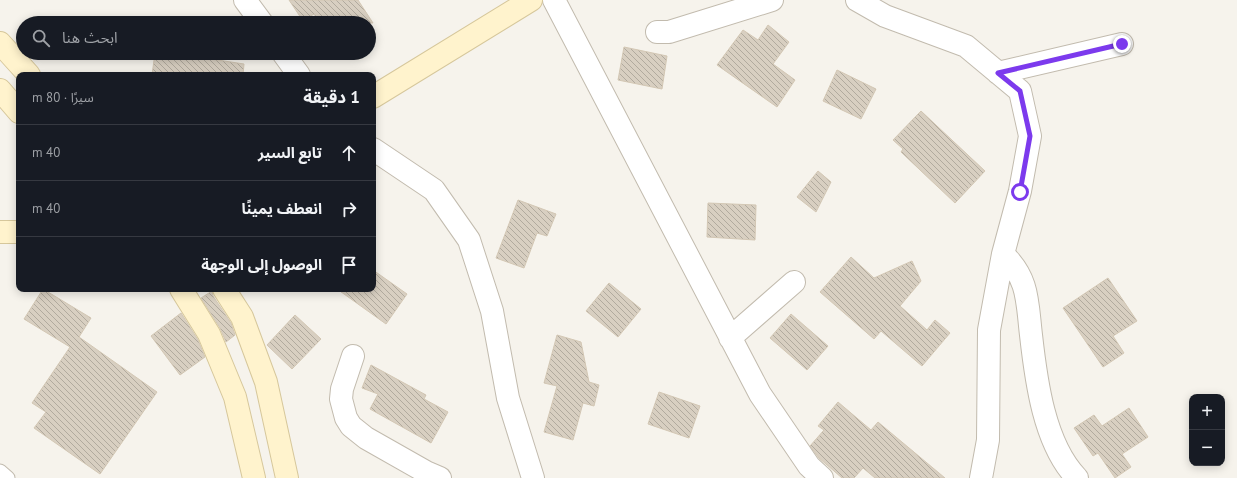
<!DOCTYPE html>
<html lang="ar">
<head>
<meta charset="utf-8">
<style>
  :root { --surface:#171b24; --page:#242831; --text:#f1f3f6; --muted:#9ea1a6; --line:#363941 }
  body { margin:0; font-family:"PT Sans","Noto Sans Arabic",sans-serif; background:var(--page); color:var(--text); direction:rtl }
  .controls { position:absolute; right:12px; bottom:12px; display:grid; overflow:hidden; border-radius:8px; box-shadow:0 2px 10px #0003 }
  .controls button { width:36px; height:36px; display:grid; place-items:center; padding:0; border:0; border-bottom:1px solid var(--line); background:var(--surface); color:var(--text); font:20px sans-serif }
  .stop { position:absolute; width:12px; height:12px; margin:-9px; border:3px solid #7c3aed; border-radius:50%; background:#fff }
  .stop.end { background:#7c3aed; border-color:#fff; box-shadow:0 1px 4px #0008 }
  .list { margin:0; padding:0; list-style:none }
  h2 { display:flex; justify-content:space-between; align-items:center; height:52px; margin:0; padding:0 16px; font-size:17px }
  h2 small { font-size:13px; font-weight:400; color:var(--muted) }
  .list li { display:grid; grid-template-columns:26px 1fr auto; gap:12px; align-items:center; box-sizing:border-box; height:56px; padding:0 16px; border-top:1px solid var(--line) }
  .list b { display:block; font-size:15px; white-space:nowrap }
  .list em { font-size:13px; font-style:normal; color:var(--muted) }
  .icon { flex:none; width:22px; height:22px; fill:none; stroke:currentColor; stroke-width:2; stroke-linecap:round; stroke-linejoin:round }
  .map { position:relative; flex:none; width:1237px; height:478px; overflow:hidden; direction:ltr }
  .search { position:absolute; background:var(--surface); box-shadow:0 2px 10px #0003; left:16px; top:16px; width:360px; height:44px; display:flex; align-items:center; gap:10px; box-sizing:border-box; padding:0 14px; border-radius:22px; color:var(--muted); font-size:15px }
  .panel { position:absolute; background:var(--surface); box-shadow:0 2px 10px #0003; left:16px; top:72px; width:360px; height:220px; border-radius:8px; direction:rtl }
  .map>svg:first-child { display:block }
  .building { fill:url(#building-back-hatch); stroke:#d3c7b4 }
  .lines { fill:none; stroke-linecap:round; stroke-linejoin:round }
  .lane-casing { stroke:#c2bbae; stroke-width:15 }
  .street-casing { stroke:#c2bbae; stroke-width:24 }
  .secondary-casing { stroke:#d6c79b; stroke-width:24 }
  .lane { stroke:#fff; stroke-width:13 }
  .street { stroke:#fff; stroke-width:22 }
  .secondary { stroke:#fff3cd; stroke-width:22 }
  .route { stroke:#7c3aed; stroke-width:5 }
</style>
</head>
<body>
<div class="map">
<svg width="1237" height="478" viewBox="0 0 1237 478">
  <defs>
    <pattern id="building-back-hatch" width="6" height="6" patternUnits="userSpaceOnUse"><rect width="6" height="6" fill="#d8cfc1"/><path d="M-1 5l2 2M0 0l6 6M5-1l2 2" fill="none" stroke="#b1aa9e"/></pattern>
  </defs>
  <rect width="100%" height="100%" fill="#f6f3ec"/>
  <path class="building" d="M289,0h69l15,23h-53l-6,-9 -11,7z
    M768,25l21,17 -16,22 22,16 -18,27 -60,-42 26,-35 15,10z
    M624,47l43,9 -5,33 -44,-9z
    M155,53h24l-1,1 66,10 -1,11h-91z
    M837,70l39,19 -15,30 -38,-18z
    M921,111l64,60 -30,32 -54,-51 2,-3 -10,-9z
    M818,171l13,11 -15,30 -19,-15z
    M518,200l38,14 -9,22 -10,-3 -13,35 -28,-10z
    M708,203l48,2 -1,35 -48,-3z
    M851,257l23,21 38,-17 9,20 -21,25 27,24 8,-10 15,13 -28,33 -41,-35 -7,8 -54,-47z
    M373,270l34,24 -21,30 -49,-35h36z
    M1108,278l29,43 -24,15 11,17 -21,14 -40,-59z
    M609,283l32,26 -23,28 -32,-26z
    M43,289l48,29 -12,19 78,55 -57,82 -66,-46 12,-16 -14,-9 38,-56 -46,-28z
    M212,291l1,5 18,27 4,12 -9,7 -6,-14 -19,-30z
    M181,313l17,27 7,17 -25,18 -29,-39z
    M791,314l37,32 -21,24 -37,-32z
    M295,315l26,24 -29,30 -25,-24z
    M557,335l24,7 8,40 10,3 -5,21 -11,-3 -10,37 -29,-8 13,-46 -13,-3z
    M371,365l55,30 -2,4 24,13 -17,31 -61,-34 8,-15 -16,-6z
    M659,392l41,14 -11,32 -41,-14z
    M838,402l33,28 7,-8 67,56h-70l-12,-10 -9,10h-12l-23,-20 -9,-12 14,-16 -6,-4z
    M1129,408l19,29 -26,17 9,13 -16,11 -17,-25 -5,3 -19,-28 20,-13 8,11z"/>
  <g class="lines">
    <g class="lane-casing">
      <path id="lane" d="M0,471l8,7"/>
    </g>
    <g class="street-casing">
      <path id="street" d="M245,0l17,23
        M554,0l206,394 49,72 13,12
        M857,0l28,16 81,30 54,45 10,45 -10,55 -17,63 -14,76 -1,110 -7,38
        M657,32h12l103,-32
        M283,53l16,22
        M998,73l124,-29
        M373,149l61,41 35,50 23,71 16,87 25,80
        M1003,254c26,25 24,47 28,81 5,45 13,109 46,143
        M730,338l64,-56
        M353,356l-11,33 -1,10 5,19 5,8 15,12 60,34 14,6"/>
    </g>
    <g class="secondary-casing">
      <path id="secondary" d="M0,43l29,32
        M0,90l19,22
        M373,97l158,-97
        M0,232h19
        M181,289l28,45 26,63 19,81
        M224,289l18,28 24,65 21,96"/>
    </g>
    <use href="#lane" class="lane"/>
    <use href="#street" class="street"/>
    <use href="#secondary" class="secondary"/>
  </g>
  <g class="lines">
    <path class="route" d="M1020,192l10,-56 -10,-45 -22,-18 124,-29"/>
  </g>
</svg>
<div class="controls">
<button>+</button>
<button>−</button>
</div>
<div class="stop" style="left:1020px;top:192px"></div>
<div class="stop end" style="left:1122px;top:44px"></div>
<div class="search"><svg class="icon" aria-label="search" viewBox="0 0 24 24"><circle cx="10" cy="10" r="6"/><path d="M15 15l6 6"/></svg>ابحث هنا</div>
<section class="panel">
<h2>1 دقيقة<small>سيرًا · 80 m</small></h2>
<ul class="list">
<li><svg class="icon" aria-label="ahead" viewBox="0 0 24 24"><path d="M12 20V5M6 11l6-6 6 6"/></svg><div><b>تابع السير</b></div><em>40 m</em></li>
<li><svg class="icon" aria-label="right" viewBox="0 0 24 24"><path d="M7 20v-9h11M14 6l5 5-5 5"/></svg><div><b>انعطف يمينًا</b></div><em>40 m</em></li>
<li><svg class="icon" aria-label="arrive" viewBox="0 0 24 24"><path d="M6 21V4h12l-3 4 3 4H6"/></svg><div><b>الوصول إلى الوجهة</b></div></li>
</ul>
</section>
</div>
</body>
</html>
